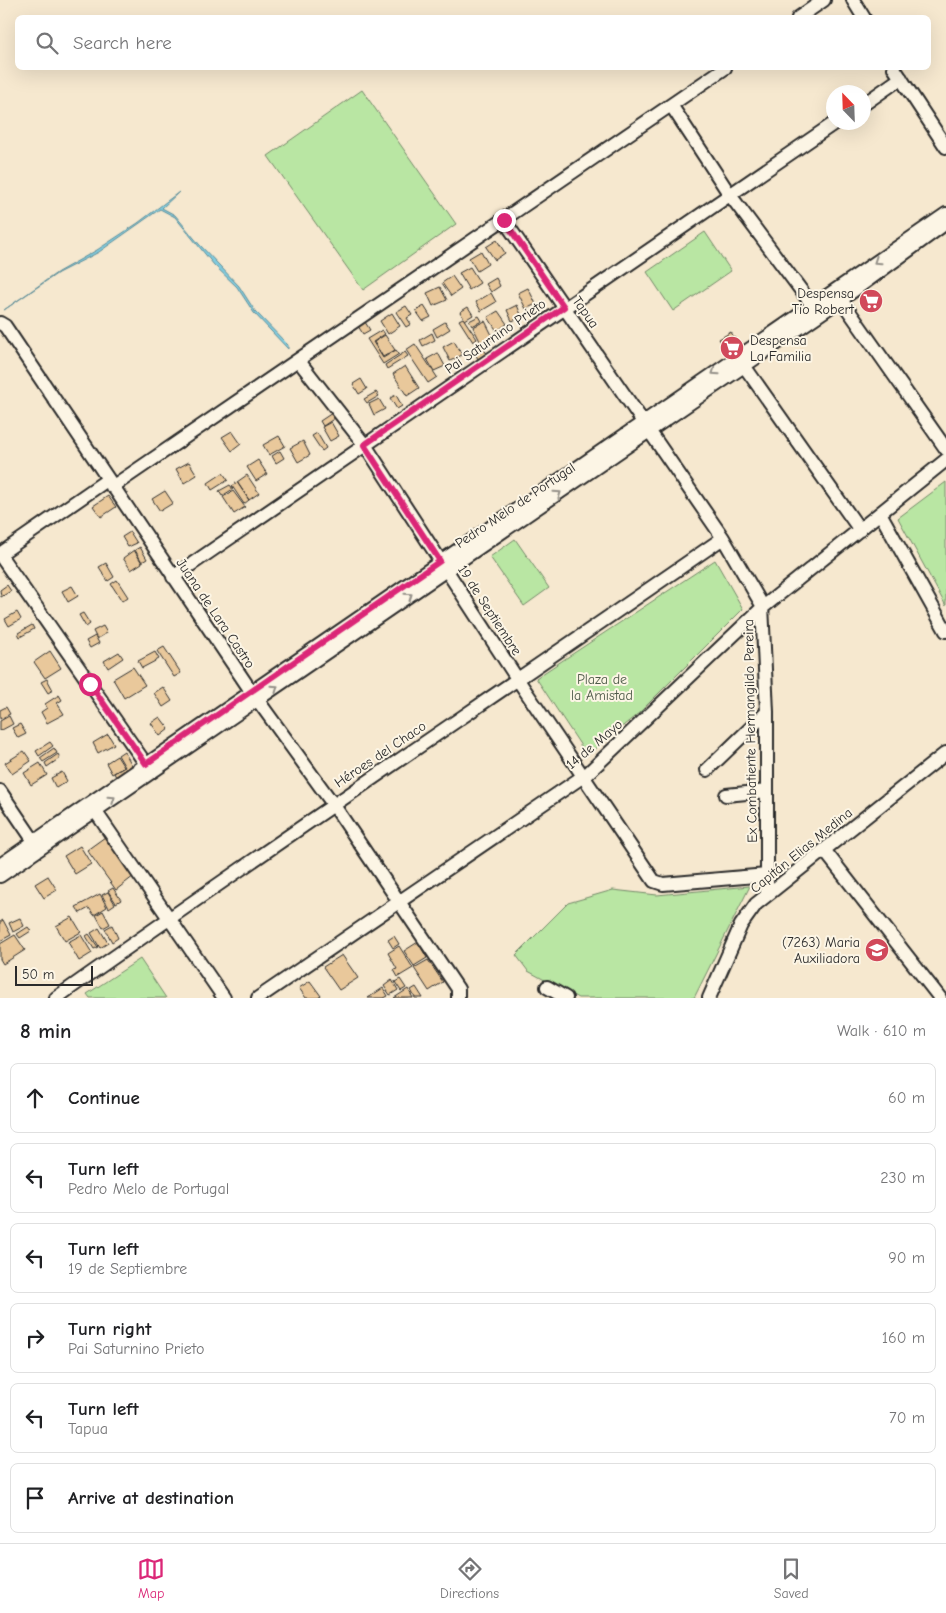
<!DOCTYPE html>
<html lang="en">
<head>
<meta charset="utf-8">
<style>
  :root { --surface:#fff; --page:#f2f2f2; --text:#202124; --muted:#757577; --line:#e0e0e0; --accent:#db2777 }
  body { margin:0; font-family:"Comic Neue",sans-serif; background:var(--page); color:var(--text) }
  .compass { position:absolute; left:826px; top:85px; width:45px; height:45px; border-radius:50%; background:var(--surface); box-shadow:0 5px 20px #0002; rotate:337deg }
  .scale { position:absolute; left:15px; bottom:12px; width:78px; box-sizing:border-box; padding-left:5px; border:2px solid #2b2b2b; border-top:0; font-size:14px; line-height:18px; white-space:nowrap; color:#2b2b2b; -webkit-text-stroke:4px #fcf5e5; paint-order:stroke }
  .stop { position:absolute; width:15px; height:15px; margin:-11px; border:4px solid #db2777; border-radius:50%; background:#fff }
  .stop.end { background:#db2777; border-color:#fff; box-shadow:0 1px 5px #0008 }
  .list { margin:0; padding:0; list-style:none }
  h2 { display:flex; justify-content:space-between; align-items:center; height:65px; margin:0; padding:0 20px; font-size:21px }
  h2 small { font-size:16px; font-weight:400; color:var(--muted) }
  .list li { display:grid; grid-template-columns:32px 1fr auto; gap:15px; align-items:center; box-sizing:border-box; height:70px; margin:0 10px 10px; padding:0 10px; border:1px solid var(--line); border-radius:8px }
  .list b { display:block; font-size:19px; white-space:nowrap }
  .list p { margin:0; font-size:16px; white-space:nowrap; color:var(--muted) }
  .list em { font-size:16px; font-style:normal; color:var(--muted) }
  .icon { flex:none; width:28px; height:28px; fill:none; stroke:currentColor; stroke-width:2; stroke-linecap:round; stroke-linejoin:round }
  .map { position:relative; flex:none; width:946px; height:998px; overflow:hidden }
  .search { position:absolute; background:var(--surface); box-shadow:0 5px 20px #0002; left:15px; right:15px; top:15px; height:55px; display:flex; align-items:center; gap:12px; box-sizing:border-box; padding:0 18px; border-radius:8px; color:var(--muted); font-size:19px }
  .sheet { height:545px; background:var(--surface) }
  nav { display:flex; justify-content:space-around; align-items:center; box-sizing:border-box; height:70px; border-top:1px solid var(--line); background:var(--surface); font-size:14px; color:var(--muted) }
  nav a { display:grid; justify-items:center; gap:2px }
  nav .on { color:var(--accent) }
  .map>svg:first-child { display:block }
  .green { fill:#b9e6a3; stroke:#728867 }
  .water { fill:#80ccdf; stroke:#5e8c97 }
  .building { fill:#e9c89b; stroke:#2b2b2b }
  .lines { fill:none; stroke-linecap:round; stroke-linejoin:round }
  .minor-casing { stroke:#2b2b2b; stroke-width:16 }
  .minor { stroke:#fcf5e5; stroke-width:12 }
  .oneway { stroke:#949088 }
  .route { stroke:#db2777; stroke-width:6 }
  .labels { text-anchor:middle; stroke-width:4; stroke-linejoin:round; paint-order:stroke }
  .poi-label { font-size:14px; fill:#2b2b2b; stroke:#fcf5e5; text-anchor:end }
  .street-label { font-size:14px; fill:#2b2b2b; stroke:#fcf5e5 }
  .park-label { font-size:14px; fill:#4e5a49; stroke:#fcf5e5 }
</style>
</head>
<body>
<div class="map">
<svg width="946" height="998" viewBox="0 0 946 998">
  <rect width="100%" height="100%" fill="#f6e8cf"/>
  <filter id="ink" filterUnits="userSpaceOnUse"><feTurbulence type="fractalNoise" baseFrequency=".02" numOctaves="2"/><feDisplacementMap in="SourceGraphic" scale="10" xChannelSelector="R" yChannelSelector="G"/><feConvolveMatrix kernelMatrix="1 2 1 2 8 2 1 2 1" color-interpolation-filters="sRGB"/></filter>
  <g filter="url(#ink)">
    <path class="green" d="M362,90l94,134 -93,66 -95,-134z
      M705,232l26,39 -58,40 -26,-39z
      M946,482v124l-48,-88z
      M515,539l34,49 -25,18 -34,-49z
      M715,560l28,49 -104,104 -52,42 -51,-77z
      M750,886l-56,112h-116l-50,-27 -12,-16 52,-52 45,-13 44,5z
      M140,959l26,39h-76l-3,-4z"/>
    <path class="water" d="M179,192l-17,16 13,7 24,29 40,42 16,25 33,34v4l-34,-36 -17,-26 -23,-22 -39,-48 -15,-8 -61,43 -41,21 -54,37 54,-38 39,-22 41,-27z"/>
    <path class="building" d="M497,240l8,13 -10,7 -9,-13z
      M481,251l7,13 -11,7 -8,-13z
      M470,267l10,16 -11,7 -10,-17z
      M452,276l9,13 -10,7 -9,-13z
      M496,278l4,8 -9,6 -5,-8z
      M440,287l7,13 -14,6 -6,-13z
      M528,288l8,16 -10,5 -8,-16z
      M491,293l5,9 -15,9 -5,-9z
      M876,294l6,9 -11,8 -6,-9z
      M517,305l5,12 -10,4 -5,-11z
      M406,306l6,9 -5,3 4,6 -5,3 -10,-15z
      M424,306l7,11 -8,4 -7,-10z
      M468,307l5,8 -8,5 -5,-8z
      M498,311l9,13 -10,7 -9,-14z
      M392,313l8,13 -12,8 -8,-13z
      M479,316l3,5 -10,5 -3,-5z
      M463,318l14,21 -4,3 -14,-22z
      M485,321l9,18 -12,6 -9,-18z
      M365,322l5,8 -7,4 -5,-8z
      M445,322l5,7 -13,8 -4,-8z
      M382,330l3,4 -12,8 10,16 13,-8 3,4 -16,10 -16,-25z
      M731,332l9,16 -11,6 -10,-15z
      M432,333l3,7 -12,6 -3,-6z
      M385,335l10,15 -12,7 -9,-15z
      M454,341l8,14 -12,6 -7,-14z
      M480,343l7,11 -9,5 -6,-11z
      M415,344l22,33 -9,6 -22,-33z
      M405,352l3,4 -21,13 -2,-4z
      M438,353l7,13 -11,5 -7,-12z
      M405,366l14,22 -12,8 -14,-22z
      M361,379l6,10 -8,5 -6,-10z
      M376,392l3,4 -12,7 -3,-4z
      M396,395l6,11 -5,3 -7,-11z
      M379,399l6,10 -11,6 -5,-11z
      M332,413l3,5 -12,8 -3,-5z
      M331,422l8,14 -9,5 -8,-14z
      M232,431l9,13 -9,7 -10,-14z
      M317,433l9,15 -4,3 -10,-15z
      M279,436l6,10 -16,9 -6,-10z
      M303,441l7,14 -12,7 -8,-14z
      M280,451l4,7 -8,5 -4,-7z
      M258,460l9,14 -11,7 -9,-14z
      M189,462l8,13 -13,8 -8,-14z
      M223,473l5,7 -16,10 -4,-7z
      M247,475l12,18 -10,7 -12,-18z
      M237,482l12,18 -5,4 -12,-18z
      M230,485l3,4 -11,7 -3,-5z
      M165,491l8,12 -13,8 -8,-12z
      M233,491l12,16 -11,7 -11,-17z
      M108,496l8,11 -15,10 -8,-11z
      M130,532l7,11 -9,4 -6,-10z
      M140,547l7,12 -5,3 -7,-12z
      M134,550l8,13 -11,7 -8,-12z
      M106,563l8,14 -6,4 -9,-14z
      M117,580l11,17 -6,4 -11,-17z
      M7,585l4,6 -10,6 -1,-7z
      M72,586l6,10 -10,6 -6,-11z
      M17,612l4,7 -12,7 -4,-7z
      M83,613l7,11 -4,3 -7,-12z
      M32,625l2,4 -14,8 -2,-4z
      M103,626l4,7 -10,6 -4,-8z
      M95,636l4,7 -9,5 -4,-7z
      M164,647l17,26 -7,4 -17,-26z
      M50,651l11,17 -16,10 -11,-16z
      M119,652l4,6 -15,10 -4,-7z
      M155,652l4,7 -17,9 -4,-7z
      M133,667l12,18 -21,13 -11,-19z
      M47,679l6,11 -5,3 -7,-11z
      M163,687l9,14 -9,6 -9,-14z
      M59,695l3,5 -5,3 7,11 -17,9 -6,-11 6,-4 -2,-4z
      M6,707l4,7 -10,5v-9z
      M9,716l4,8 -13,7v-10z
      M160,717l9,12 -9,7 -9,-13z
      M20,724l6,10 -8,4 -6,-10z
      M108,734l6,10 -16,9 -5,-10z
      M50,742l3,4 -14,10 -3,-5z
      M54,748l3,5 -14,9 -3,-4z
      M24,751l7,10 -19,13 -7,-11z
      M124,751l9,16 -17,10 -2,-4 11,-6 -7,-12z
      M58,754l2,4 -13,9 -2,-4z
      M117,756l7,11 -12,7 -6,-11z
      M40,763l7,12 -16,10 -7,-12z
      M62,772l5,9 -11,7 -5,-10z
      M105,837l29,39 -18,14 -29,-40z
      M80,846l11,18 -16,10 -11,-18z
      M48,876l9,14 -13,8 -9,-14z
      M113,888l8,12 -5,3 -8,-12z
      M108,892l7,12 -6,4 -7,-13z
      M100,894l7,13 -13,8 -5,-7 -9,5 -4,-6z
      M103,911l7,13 -7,4 -7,-13z
      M72,917l9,15 -16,9 -9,-15z
      M20,918l4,8 -11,6 -4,-9z
      M3,920l8,15 -11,6v-19z
      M112,925l6,13 -6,4 -7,-13z
      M28,927l3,4 -11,7 -3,-4z
      M99,928l9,15 -8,5 -9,-15z
      M89,934l9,13 -4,2 -8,-13z
      M15,935l10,15 -22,14 -3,-5v-15z
      M81,935l11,18 -13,8 -11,-19z
      M394,936l5,8 -6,4 -5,-8z
      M418,942l9,16 -13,8 -10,-15z
      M399,946l14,22 -15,9 -4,-7 3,-1 -9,-16z
      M342,955l16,23 -19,12 -16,-23z
      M428,960l15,22 -14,9 -15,-23z
      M400,979l6,9 -5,3 -6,-9z
      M392,980l6,10 -8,5 -6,-9z
      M310,981l11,15 -3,2h-12l-7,-10z
      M416,987l7,11h-8l-4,-8z
      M383,988l5,8 -4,2h-16z
      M408,989l5,9h-19z"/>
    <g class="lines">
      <g class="minor-casing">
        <path id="minor" d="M853,0l11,18
          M798,18l26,-18
          M894,68l52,79
          M864,104l37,-26
          M671,105l59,90 82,110
          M504,220l219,318 39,67 5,107v183
          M837,294l109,155
          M0,323l5,3 246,365 82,113 125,185v9
          M298,360l69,88 151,232 136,201 9,3 104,-9
          M740,360l120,170
          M112,487l613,-419
          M880,513l66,118
          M0,554l107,-74
          M0,555l150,215
          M173,577l663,-455
          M707,770l60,-58
          M0,791l38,56
          M726,795l41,-4
          M91,805l133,193
          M824,850l116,148
          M0,865l946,-651
          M0,876l849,-582 97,-71
          M547,987l19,11
          M56,998c220,-156 445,-306 667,-460
          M258,998l330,-225 174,-165 184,-148
          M709,998l32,-73 15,-21 190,-151"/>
      </g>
      <use href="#minor" class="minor"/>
    </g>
    <defs><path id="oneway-chevron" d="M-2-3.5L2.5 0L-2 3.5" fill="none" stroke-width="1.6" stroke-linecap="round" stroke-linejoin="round" transform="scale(1.25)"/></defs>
    <g class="oneway">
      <use href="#oneway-chevron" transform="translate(877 261) rotate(146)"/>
      <use href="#oneway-chevron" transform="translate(715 372) rotate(145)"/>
      <use href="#oneway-chevron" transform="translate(558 494) rotate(-35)"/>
      <use href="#oneway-chevron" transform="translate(409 596) rotate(-35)"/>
      <use href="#oneway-chevron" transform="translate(275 688) rotate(-35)"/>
      <use href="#oneway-chevron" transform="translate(112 799) rotate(-34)"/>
    </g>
  </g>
  <g class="lines" filter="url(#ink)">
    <path class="route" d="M90,684l56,80 294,-203 -76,-116 200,-138 -60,-87"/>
  </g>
  <defs>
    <g id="supermarket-disc" transform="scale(1.25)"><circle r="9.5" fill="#d1495b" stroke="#fcf5e5"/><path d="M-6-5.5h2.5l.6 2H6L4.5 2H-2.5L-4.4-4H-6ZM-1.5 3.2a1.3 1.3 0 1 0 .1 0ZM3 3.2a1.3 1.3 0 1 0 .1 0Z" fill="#fff"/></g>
    <g id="school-disc" transform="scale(1.25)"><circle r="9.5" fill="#d1495b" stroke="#fcf5e5"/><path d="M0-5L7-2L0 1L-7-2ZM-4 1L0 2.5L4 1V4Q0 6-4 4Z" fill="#fff"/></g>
  </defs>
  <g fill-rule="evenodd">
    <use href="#supermarket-disc" x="871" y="301"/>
    <use href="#supermarket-disc" x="732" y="348"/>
    <use href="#school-disc" x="877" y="950"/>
  </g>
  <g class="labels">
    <g class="poi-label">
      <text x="854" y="298">Despensa<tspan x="854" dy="16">Tio Robert</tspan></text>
      <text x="750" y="345" text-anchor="start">Despensa<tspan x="750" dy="16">La Familia</tspan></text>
      <text x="860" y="947">(7263) Maria<tspan x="860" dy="16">Auxiliadora</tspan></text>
    </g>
    <g class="street-label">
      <text transform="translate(586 312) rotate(55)" y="5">Tapua</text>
      <text transform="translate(495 336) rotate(-35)" y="5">Pai Saturnino Prieto</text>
      <text transform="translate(515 505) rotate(-34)" y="5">Pedro Melo de Portugal</text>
      <text transform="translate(490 610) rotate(57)" y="5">19 de Septiembre</text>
      <text transform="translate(216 613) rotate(56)" y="5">Juana de Lara Castro</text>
      <text transform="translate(750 731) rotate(-91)" y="5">Ex Combatiente Hermangildo Pereira</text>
      <text transform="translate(594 744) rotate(-40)" y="5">14 de Mayo</text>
      <text transform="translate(380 754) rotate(-34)" y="5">Héroes del Chaco</text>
      <text transform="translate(801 850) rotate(-39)" y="5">Capitán Elias Medina</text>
    </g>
    <g class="park-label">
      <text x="602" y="684">Plaza de<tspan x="602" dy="16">la Amistad</tspan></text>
    </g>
  </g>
</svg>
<svg class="compass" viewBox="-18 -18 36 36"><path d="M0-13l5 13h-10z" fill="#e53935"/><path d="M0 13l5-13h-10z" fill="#757577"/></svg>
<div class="scale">50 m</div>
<div class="stop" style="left:90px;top:684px"></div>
<div class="stop end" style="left:504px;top:220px"></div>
<div class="search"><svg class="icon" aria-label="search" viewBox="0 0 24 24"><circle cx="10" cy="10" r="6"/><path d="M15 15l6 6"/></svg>Search here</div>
</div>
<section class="sheet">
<h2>8 min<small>Walk · 610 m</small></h2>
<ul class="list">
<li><svg class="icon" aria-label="ahead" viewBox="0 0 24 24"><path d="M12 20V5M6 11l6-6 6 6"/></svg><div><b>Continue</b></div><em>60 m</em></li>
<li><svg class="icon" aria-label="left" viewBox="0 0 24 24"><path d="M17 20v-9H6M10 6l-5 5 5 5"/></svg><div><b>Turn left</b><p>Pedro Melo de Portugal</p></div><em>230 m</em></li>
<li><svg class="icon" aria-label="left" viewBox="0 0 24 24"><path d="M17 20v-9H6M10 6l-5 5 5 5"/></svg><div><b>Turn left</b><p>19 de Septiembre</p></div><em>90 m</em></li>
<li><svg class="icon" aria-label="right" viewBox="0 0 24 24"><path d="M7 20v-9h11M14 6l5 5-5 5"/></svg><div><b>Turn right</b><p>Pai Saturnino Prieto</p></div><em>160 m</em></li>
<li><svg class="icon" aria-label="left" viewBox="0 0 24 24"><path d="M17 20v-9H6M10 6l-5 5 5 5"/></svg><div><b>Turn left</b><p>Tapua</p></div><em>70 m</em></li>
<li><svg class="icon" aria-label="arrive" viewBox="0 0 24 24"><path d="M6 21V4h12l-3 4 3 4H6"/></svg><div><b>Arrive at destination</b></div></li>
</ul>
</section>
<nav>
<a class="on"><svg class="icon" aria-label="map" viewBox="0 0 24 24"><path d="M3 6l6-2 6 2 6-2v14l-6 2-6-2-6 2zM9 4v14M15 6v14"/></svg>Map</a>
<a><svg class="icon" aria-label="directions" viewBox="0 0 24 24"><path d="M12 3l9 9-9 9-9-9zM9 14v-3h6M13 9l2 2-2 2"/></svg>Directions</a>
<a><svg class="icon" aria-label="saved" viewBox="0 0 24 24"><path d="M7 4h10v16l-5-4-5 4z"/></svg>Saved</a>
</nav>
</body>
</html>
